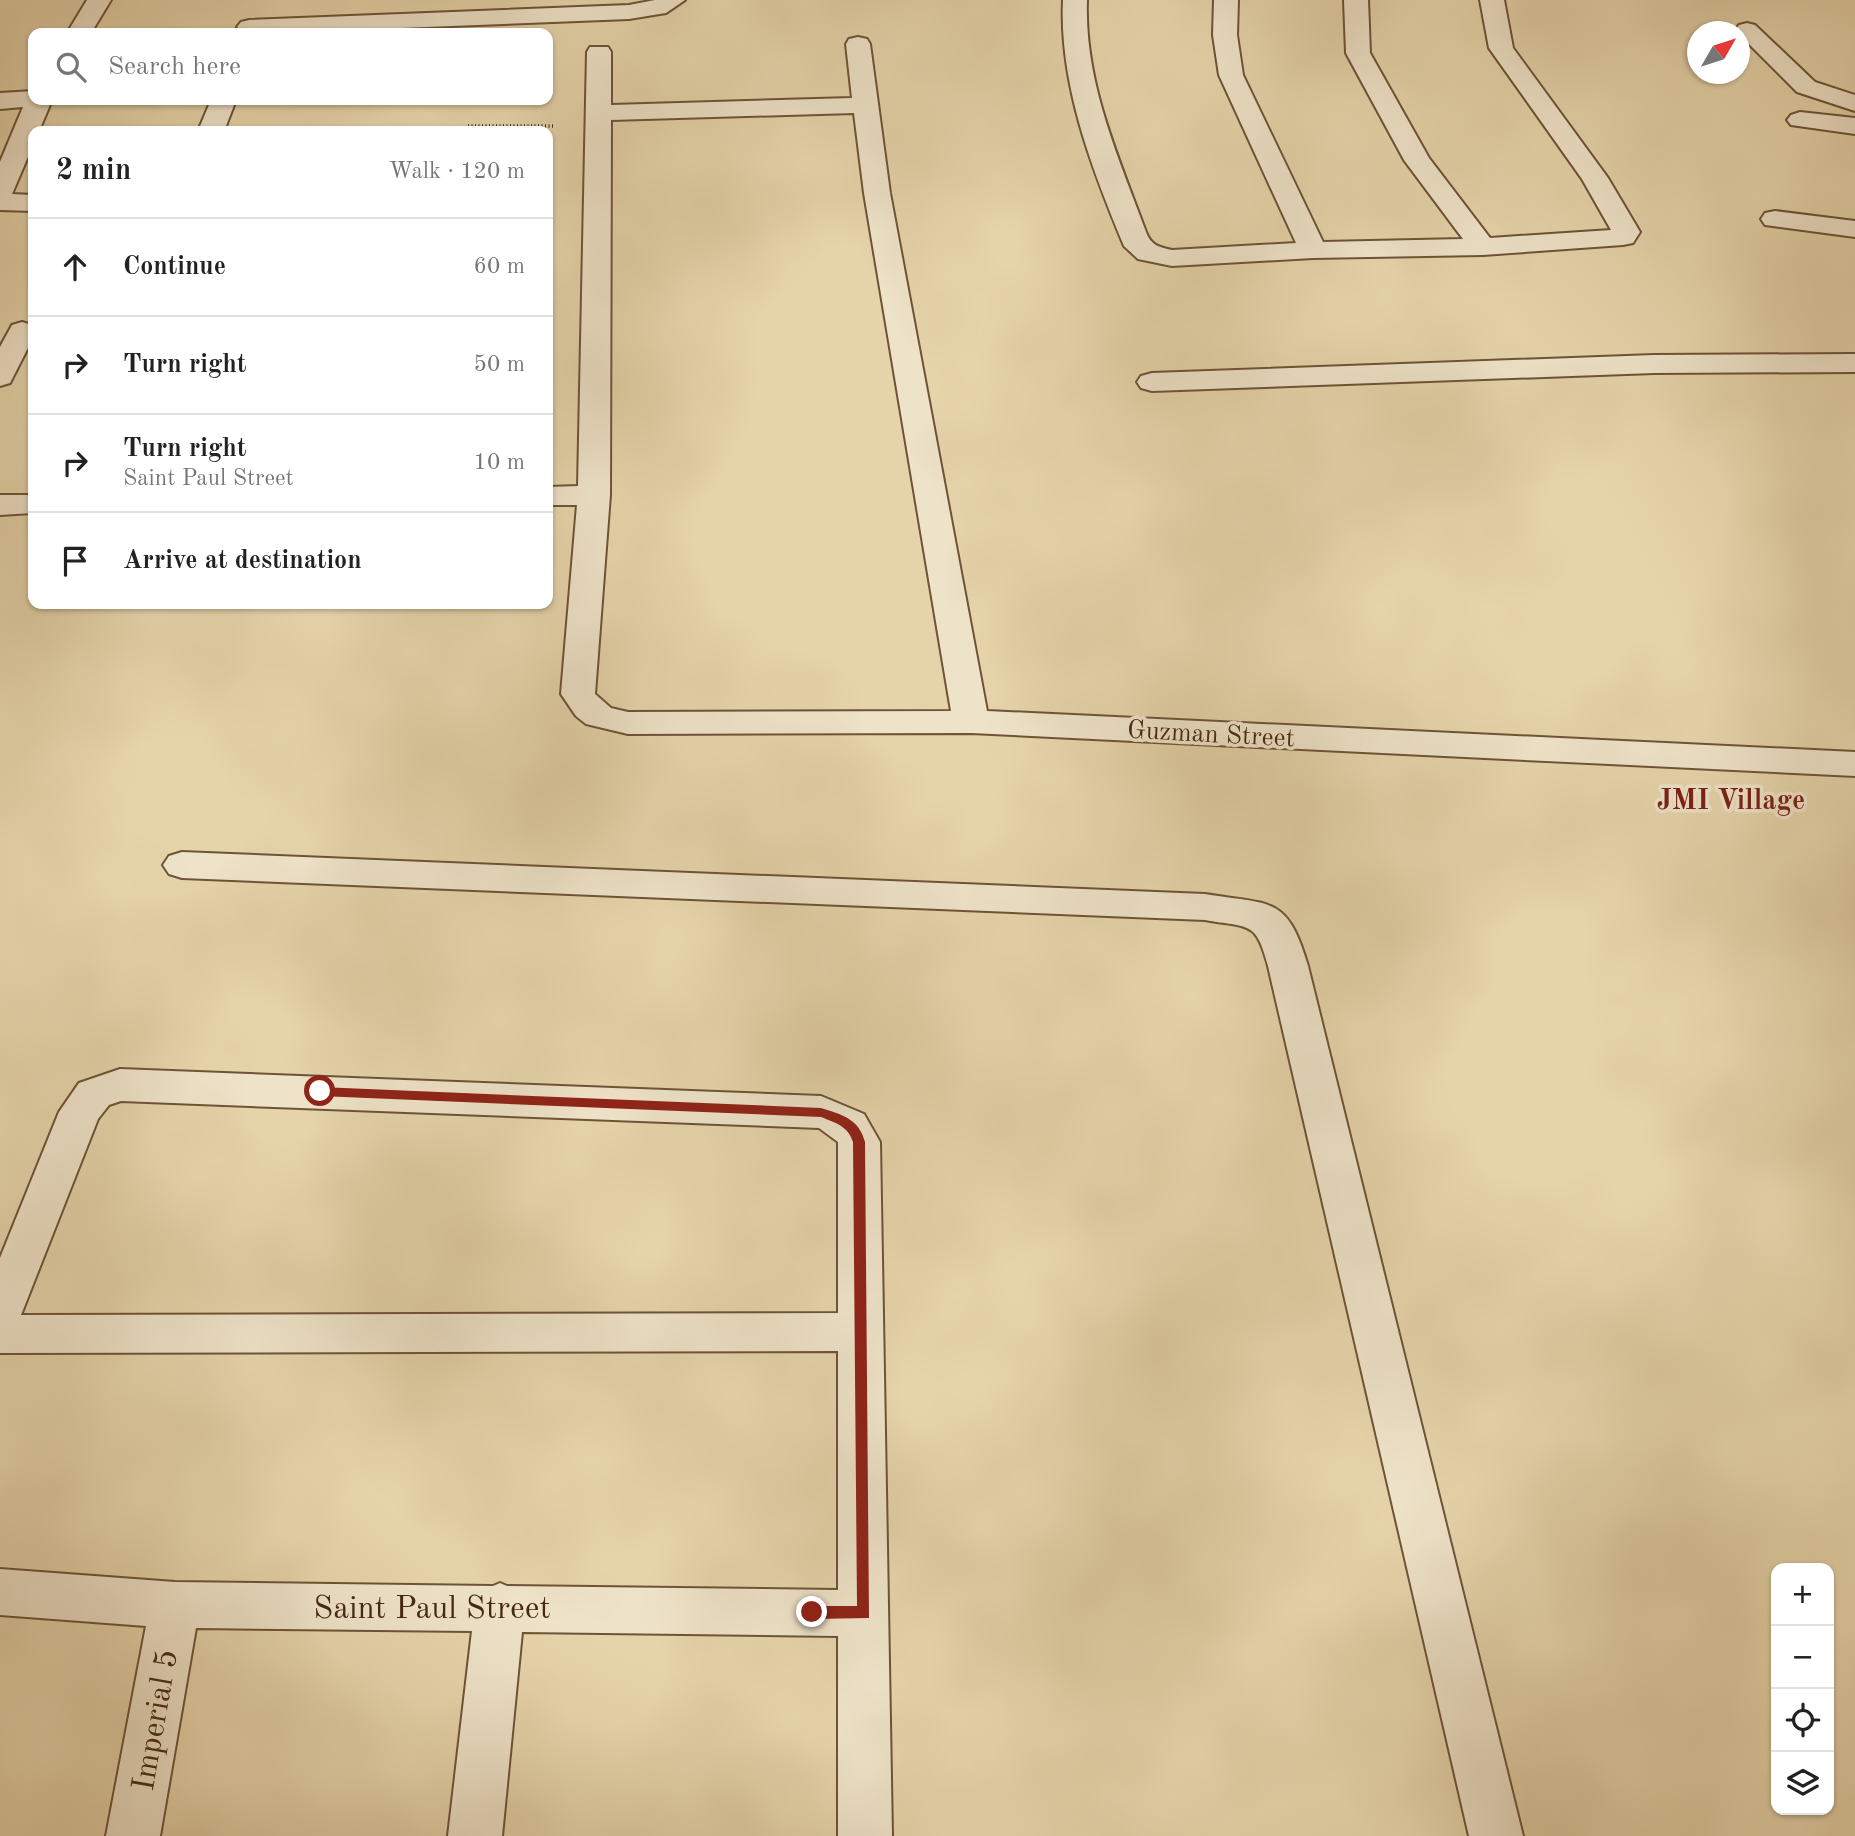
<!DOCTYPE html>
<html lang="en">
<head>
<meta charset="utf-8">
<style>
  :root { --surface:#fff; --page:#f6f6f6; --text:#222; --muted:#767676; --line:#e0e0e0 }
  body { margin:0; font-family:"Old Standard TT",serif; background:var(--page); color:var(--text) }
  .controls { position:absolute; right:21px; bottom:21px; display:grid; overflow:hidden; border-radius:14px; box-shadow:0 2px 5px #0004 }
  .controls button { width:63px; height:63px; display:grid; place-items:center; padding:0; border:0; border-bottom:2px solid var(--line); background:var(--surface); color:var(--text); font:35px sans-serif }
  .compass { position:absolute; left:1687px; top:21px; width:63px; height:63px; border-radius:50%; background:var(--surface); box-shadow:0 2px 5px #0004; rotate:51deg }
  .stop { position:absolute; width:21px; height:21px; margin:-16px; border:5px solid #8f2418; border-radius:50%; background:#fff }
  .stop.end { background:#8f2418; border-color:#fff; box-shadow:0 2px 7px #0008 }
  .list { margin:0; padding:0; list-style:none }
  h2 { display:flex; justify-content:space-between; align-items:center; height:91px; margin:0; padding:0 28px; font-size:30px }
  h2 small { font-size:23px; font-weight:400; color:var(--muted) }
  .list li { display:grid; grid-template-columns:46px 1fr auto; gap:21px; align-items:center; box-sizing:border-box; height:98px; padding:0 28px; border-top:2px solid var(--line) }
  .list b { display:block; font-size:26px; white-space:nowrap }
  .list p { margin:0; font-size:23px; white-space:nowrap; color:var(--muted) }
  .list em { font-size:23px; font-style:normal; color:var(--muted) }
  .icon { flex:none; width:38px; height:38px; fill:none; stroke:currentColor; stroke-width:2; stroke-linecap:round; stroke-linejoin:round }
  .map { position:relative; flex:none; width:1855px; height:1836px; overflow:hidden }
  .search { position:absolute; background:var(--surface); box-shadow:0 2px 5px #0004; left:28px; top:28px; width:525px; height:77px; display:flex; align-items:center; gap:18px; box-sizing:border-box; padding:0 24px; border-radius:14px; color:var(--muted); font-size:26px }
  .panel { position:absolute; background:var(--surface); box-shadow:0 2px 5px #0004; left:28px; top:126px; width:525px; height:483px; border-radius:14px }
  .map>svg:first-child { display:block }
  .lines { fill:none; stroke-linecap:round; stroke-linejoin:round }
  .minor-casing { stroke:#6d5436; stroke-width:4 }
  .path { stroke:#452a10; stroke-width:3.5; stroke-dasharray:1 2.5; stroke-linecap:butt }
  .minor { fill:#eee2c8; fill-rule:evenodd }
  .route { fill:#8f2418 }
  .labels { text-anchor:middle; stroke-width:7; stroke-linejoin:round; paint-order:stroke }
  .street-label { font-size:26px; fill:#452a10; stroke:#eee2c8 }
  .neighbourhood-label { font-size:28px; font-weight:bold; fill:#7a1f14; stroke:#eee2c8 }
  .near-street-label { font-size:32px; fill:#452a10; stroke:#eee2c8 }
</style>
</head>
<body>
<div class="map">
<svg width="1855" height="1836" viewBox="0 0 1855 1836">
  <rect width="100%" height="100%" fill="#e5d3aa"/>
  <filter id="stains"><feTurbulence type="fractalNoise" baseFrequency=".00286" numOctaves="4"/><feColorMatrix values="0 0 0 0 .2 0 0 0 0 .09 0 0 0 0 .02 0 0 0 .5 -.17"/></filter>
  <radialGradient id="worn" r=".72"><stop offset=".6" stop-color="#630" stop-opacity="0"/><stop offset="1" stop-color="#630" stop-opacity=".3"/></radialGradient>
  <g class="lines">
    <g class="minor-casing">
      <path id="minor" d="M87,0h24l-20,33h-24z
        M655,0h30l-19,13 -37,6 -356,14h-28l-8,-6 4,-5 8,-2 380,-15z
        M1063,0h24c-3,82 31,156 59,232 5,13 12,15 26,18l124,-7 -77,-168 -6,-40 1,-35h24l-1,35 6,40 80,167 140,-3 -59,-79 -58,-107 -2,-53h24l2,53 59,105 61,80 121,-8 -29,-51 -93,-131 -9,-48h24l9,48 95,130 32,54 -7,11 -10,2 -140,10 -170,3 -141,8 -34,-7 -14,-13c-32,-77 -65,-162 -61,-246z
        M1747,23l8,2 60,57 40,13v16l-58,-19 -62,-62 4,-5z
        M858,37l9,2 3,5 20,149 97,518 868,41v24l-884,-43 -343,1 -42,-10 -10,-8 -15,-22 16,-189h-29v-18l30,-1 9,-434 3,-5h18l3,5v53l241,-7 -6,-54 3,-5zM854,113l10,80 87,518 -323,1 -17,-4 -16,-14 15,-199 1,-375z
        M33,91v9h19l-13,31h-6v14l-21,49 21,1v16l-33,-1v-48l23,-55 -23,2v-16z
        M211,100h25l-12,31h-26z
        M1800,112l55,6v16l-64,-9 -4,-5 4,-5z
        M1775,211l80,10v16l-90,-12 -4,-6 4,-6z
        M22,322l10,3 1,13 -23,45 -10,3v-39l12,-22z
        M1855,354v18l-201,1 -502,18 -11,-3 -4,-6 4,-6 11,-3 502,-18z
        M0,495h33v18l-33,2z
        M182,852l1023,42c67,11 82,1 103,72l215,870h-54l-201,-870c-12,-46 -19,-38 -63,-46l-1023,-42 -13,-4 -6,-9 6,-9z
        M120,1069l701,27 43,18 16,28 12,694h-54v-200l-316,-4 -20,204h-54l24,-205 -276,-3 -36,208h-54l40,-210 -146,-11v-46l175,13 318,4 7,-3 7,3 331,4v-239l-838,2v-95l59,-146 20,-29zM121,1101l698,27 19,14v171l-817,2 77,-196 11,-14z"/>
    </g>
    <path class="path" d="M468,126h86"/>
    <use href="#minor" class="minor"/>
  </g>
  <path class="route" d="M320,1087l501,21c22,7 38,11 44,34l4,476 -57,1 -7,-7 7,-6h45l-4,-464c-5,-16 -17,-19 -32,-25l-501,-21 -7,-5z"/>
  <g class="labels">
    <g class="street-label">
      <text transform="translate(1211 733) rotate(3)" y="9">Guzman Street</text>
    </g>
    <g class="neighbourhood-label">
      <text x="1731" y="809">JMI Village</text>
    </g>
    <g class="near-street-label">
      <text x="432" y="1618">Saint Paul Street</text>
      <text transform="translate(154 1720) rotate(-80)" y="11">Imperial 5</text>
    </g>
  </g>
  <rect width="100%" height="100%" filter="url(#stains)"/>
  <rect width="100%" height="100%" fill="url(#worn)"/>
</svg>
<div class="controls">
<button>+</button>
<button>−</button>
<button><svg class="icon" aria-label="locate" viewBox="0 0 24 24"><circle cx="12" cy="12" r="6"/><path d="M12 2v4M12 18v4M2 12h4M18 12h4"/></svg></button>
<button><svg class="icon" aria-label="layers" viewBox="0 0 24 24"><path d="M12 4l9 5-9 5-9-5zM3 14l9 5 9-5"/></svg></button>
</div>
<svg class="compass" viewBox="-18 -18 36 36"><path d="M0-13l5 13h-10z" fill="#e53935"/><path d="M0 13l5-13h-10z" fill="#767676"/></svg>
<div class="stop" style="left:320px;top:1091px"></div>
<div class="stop end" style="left:812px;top:1612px"></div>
<div class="search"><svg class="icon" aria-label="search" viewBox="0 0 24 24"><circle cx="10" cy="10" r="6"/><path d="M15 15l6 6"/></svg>Search here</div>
<section class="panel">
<h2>2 min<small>Walk · 120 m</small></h2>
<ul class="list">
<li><svg class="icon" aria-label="ahead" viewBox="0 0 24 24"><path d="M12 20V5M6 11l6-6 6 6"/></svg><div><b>Continue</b></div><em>60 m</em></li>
<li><svg class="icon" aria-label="right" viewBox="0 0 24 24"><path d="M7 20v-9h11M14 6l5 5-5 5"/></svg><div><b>Turn right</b></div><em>50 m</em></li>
<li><svg class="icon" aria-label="right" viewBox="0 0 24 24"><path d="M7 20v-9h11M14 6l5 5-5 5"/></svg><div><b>Turn right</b><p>Saint Paul Street</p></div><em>10 m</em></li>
<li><svg class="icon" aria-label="arrive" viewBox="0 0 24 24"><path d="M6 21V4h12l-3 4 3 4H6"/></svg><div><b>Arrive at destination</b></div></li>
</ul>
</section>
</div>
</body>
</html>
